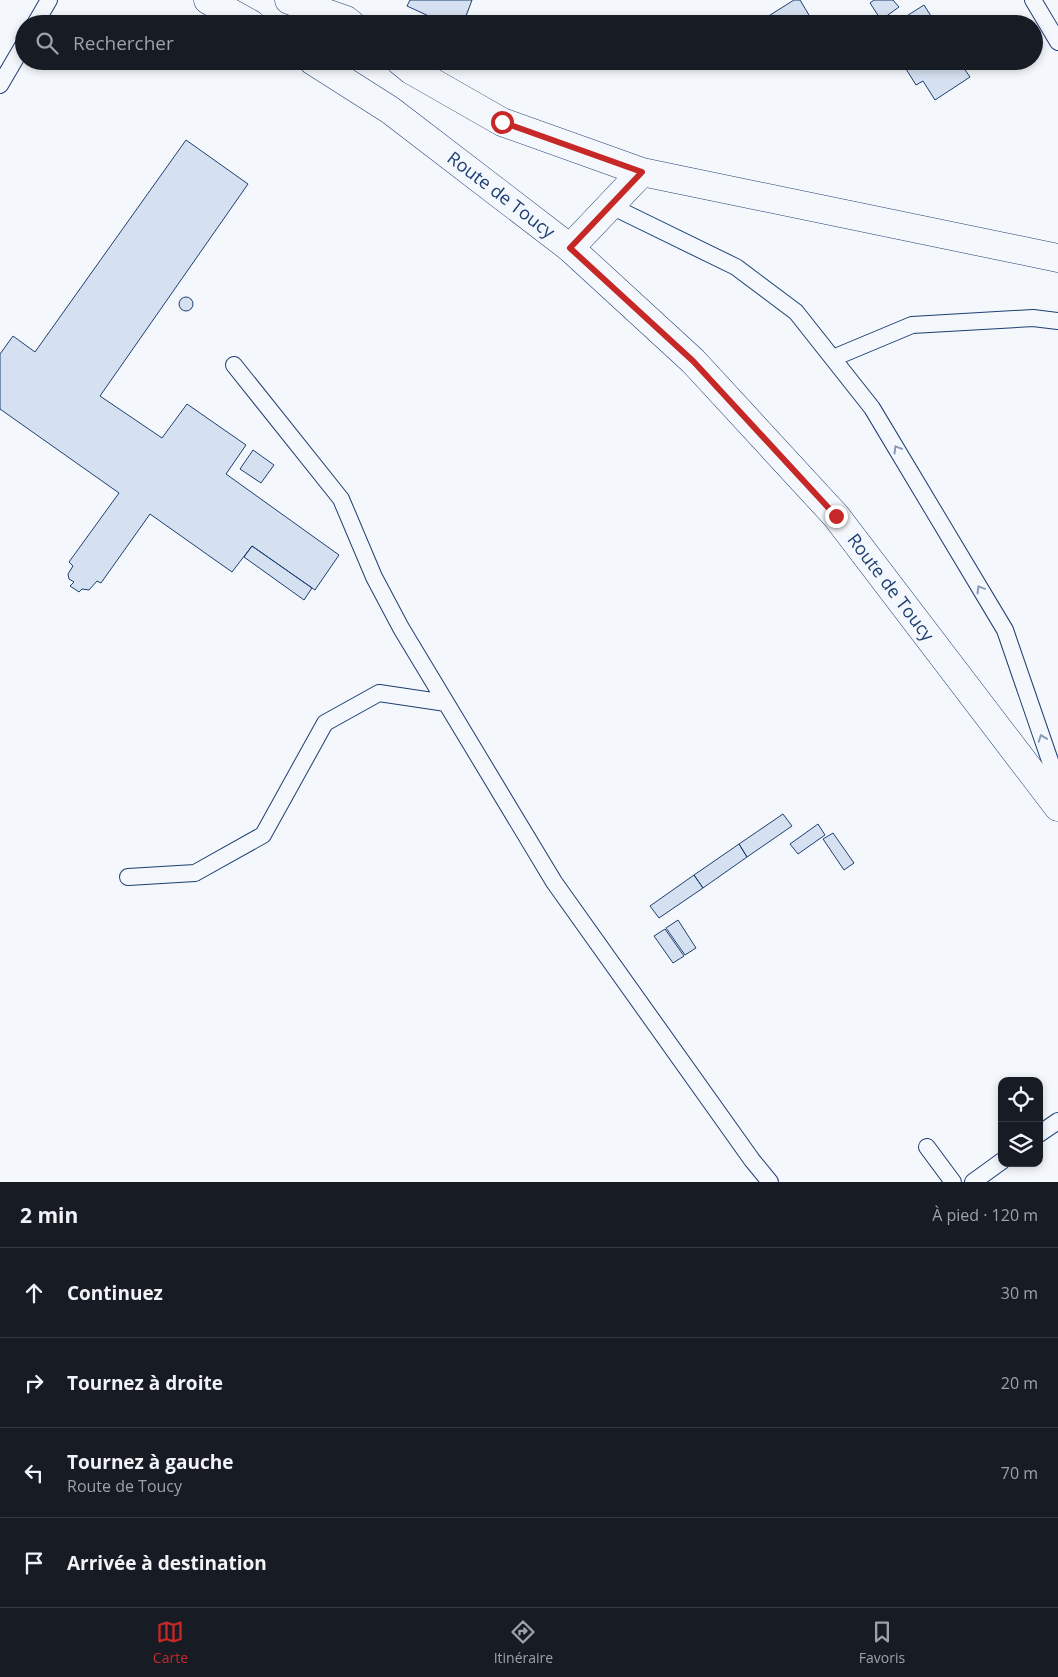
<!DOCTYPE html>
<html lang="fr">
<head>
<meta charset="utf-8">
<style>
  :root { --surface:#171b24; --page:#20242c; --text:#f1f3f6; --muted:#9ea1a6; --line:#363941; --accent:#c62828 }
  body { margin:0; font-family:"Open Sans",sans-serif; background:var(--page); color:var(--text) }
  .controls { position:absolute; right:15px; bottom:15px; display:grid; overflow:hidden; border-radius:10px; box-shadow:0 2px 8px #0003 }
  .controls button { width:45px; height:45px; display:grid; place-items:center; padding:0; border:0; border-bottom:1px solid var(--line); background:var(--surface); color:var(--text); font:25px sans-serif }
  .stop { position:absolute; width:15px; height:15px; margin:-11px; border:4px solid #c62828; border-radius:50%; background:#fff }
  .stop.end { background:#c62828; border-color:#fff; box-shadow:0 1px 5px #0008 }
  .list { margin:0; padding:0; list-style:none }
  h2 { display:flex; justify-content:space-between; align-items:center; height:65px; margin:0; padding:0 20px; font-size:21px }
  h2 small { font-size:16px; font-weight:400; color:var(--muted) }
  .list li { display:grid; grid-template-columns:32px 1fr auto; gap:15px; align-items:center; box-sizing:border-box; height:90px; padding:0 20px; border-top:1px solid var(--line) }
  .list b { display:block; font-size:19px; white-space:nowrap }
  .list p { margin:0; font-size:16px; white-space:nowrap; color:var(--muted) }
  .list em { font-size:16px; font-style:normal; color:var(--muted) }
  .icon { flex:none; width:28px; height:28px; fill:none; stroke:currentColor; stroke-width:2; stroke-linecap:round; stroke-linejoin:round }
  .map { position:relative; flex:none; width:1058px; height:1182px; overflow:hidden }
  .search { position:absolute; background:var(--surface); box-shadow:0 2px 8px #0003; left:15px; right:15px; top:15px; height:55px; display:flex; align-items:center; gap:12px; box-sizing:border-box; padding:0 18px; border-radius:28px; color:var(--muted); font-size:19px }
  .sheet { height:425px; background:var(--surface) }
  nav { display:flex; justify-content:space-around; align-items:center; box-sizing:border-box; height:70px; border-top:1px solid var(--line); background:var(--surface); font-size:14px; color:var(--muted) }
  nav a { display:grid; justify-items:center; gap:2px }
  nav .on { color:var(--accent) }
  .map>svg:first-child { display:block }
  .building { fill:#d5e0f0; stroke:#1d3f73 }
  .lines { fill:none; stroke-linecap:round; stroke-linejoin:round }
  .service-casing { stroke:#1d3f73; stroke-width:18 }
  .minor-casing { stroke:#1d3f73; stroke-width:29 }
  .primary-casing { stroke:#1d3f73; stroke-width:29 }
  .service { stroke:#f4f7fb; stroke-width:16 }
  .minor { stroke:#f4f7fb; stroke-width:28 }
  .primary { stroke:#f4f7fb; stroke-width:28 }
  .oneway { stroke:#889bb7 }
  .route { stroke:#c62828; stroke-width:6 }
  .labels { text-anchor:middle; stroke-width:4; stroke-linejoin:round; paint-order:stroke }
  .street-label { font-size:18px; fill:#1d3f73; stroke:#f4f7fb }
</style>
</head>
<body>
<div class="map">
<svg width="1058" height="1182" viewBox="0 0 1058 1182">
  <rect width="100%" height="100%" fill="#f4f7fb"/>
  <path class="building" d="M410,0h62l-9,24h-17l-39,-18z
    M794,0h6l12,20 -6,4h-34l-5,-7z
    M874,0h19l6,7 -18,13 -11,-17z
    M924,5l12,19h-42z
    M901,61h58l11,16 -35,23 -12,-19 -7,4z
    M186,140l62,44 -148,212 62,42 25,-34 59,41 -20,29 113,81 -24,35 -63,-44 -20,26 -82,-58 -49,69 -4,-2 -8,9 -7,-1 -3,3 -9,-6 4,-4 -5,-3 -1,-5 5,-8 -4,-4 50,-69 -119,-84v-55l13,-18 22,16z
    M179 304a7 7 0 1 1 14 0a7 7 0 1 1-14 0Z
    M253,450l21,15 -13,18 -21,-14z
    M252,546l60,42 -8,12 -60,-43z
    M783,814l9,12 -45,31 -8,-13z
    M818,824l7,11 -27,19 -8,-10z
    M833,833l21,30 -10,7 -21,-31z
    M739,844l8,13 -44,31 -9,-13z
    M694,875l9,13 -44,30 -9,-12z
    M678,920l18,28 -11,7 -19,-27z
    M665,929l19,27 -11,7 -19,-27z"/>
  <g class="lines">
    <g class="service-casing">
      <path id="service" d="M1033,0l25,42
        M35,24l14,-24
        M0,85l24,-41
        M611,206l125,61 60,45 76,96 133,222 53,154
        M833,358l79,-33 121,-7 25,3
        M234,365l107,134 33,78 27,51 153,254 198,278 18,22
        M128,877l67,-4 68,-38 62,-112 54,-30 67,10
        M1039,1134l19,-13
        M927,1147l26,35
        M973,1182l29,-21"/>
    </g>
    <g class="minor-casing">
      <path id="minor" d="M289,0l57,20 5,4
        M400,61l11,9 91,52 140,50 416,86
        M570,248l72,-76"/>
    </g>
    <g class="primary-casing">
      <g id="primary">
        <path d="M208,0l43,24"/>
        <path id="s1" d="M313,61l77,49 180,138 123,113 143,155 222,291"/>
      </g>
    </g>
    <use href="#service" class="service"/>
    <use href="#minor" class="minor"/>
    <use href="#primary" class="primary"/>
  </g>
  <defs><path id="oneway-chevron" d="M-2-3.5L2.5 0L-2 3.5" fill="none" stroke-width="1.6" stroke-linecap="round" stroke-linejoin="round" transform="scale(1.25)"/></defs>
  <g class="oneway">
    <use href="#oneway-chevron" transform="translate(897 449) rotate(-121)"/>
    <use href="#oneway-chevron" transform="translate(980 589) rotate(-121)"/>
    <use href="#oneway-chevron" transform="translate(1042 738) rotate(-109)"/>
  </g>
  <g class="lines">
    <path class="route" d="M502,122l140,50 -72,76 123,113 143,155"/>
  </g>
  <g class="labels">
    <g class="street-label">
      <text dy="6" stroke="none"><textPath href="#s1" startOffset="231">Route de Toucy</textPath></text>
      <text dy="6" stroke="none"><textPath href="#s1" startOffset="786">Route de Toucy</textPath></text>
    </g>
  </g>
</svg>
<div class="controls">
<button><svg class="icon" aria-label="locate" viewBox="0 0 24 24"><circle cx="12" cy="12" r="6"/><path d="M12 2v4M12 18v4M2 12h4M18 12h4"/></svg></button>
<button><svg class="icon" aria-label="layers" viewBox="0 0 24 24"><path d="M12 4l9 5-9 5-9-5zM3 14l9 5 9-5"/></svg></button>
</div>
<div class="stop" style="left:502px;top:122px"></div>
<div class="stop end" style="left:836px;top:516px"></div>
<div class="search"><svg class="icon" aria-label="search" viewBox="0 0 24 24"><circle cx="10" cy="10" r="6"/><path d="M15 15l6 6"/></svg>Rechercher</div>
</div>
<section class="sheet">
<h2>2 min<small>À pied · 120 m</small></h2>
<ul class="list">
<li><svg class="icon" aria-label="ahead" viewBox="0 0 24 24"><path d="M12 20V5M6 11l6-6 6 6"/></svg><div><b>Continuez</b></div><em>30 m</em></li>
<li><svg class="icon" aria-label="right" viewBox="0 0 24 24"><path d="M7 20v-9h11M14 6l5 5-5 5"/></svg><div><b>Tournez à droite</b></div><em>20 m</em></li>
<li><svg class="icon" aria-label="left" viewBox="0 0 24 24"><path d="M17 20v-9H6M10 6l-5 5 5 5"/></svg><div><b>Tournez à gauche</b><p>Route de Toucy</p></div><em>70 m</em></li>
<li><svg class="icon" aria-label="arrive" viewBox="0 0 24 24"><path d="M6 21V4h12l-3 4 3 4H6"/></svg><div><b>Arrivée à destination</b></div></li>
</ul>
</section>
<nav>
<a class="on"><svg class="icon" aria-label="map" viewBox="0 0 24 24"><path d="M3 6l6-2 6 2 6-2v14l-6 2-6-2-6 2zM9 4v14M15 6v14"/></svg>Carte</a>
<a><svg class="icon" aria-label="directions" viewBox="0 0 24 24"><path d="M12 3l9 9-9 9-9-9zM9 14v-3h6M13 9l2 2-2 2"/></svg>Itinéraire</a>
<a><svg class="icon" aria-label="saved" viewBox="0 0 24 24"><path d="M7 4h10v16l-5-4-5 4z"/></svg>Favoris</a>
</nav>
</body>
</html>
